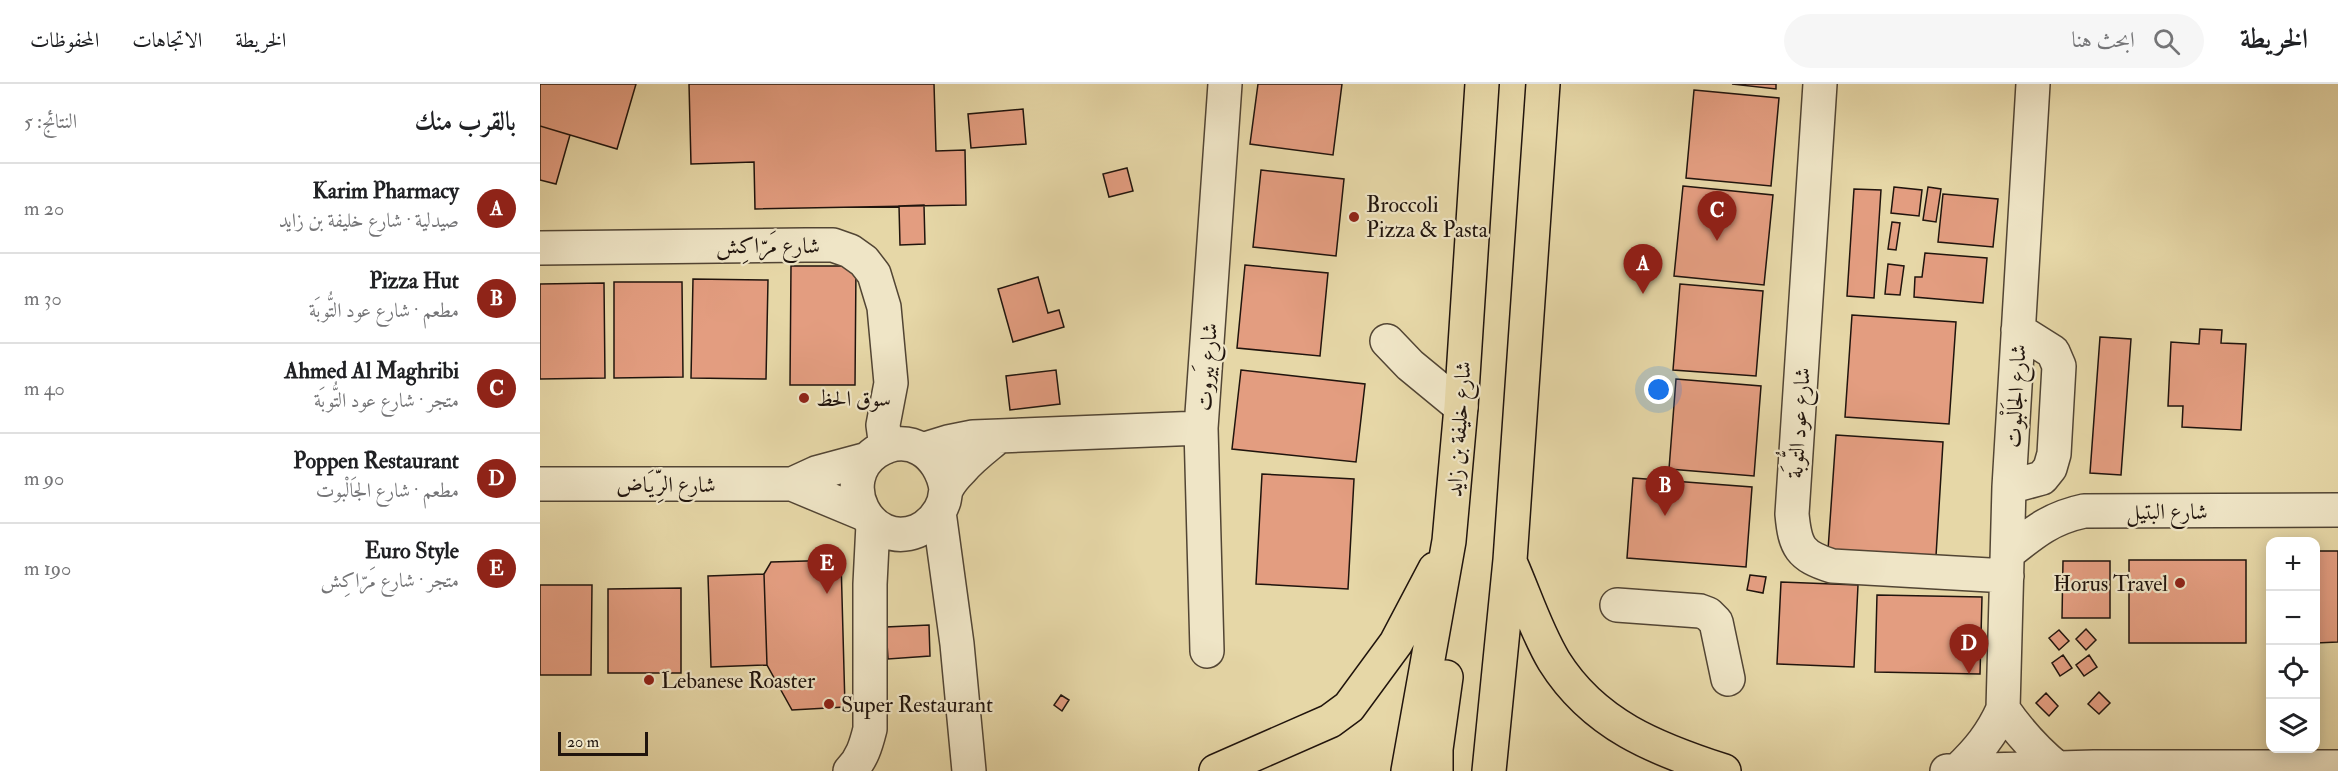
<!DOCTYPE html>
<html lang="ar">
<head>
<meta charset="utf-8">
<style>
  :root { --surface:#fff; --page:#f6f6f6; --text:#202124; --muted:#757577; --line:#e0e0e0; --accent:#8f2418 }
  body { margin:0; font-family:"IM FELL Double Pica",Amiri,serif; background:var(--page); color:var(--text); direction:rtl }
  .controls { position:absolute; right:18px; bottom:18px; display:grid; overflow:hidden; border-radius:12px; box-shadow:0 3px 15px #0003 }
  .controls button { width:54px; height:54px; display:grid; place-items:center; padding:0; border:0; border-bottom:2px solid var(--line); background:var(--surface); color:var(--text); font:30px sans-serif }
  .scale { position:absolute; left:18px; bottom:15px; width:90px; box-sizing:border-box; padding-left:6px; border:3px solid #20140d; border-top:0; font-size:16px; line-height:21px; white-space:nowrap; color:#20140d; -webkit-text-stroke:4px #efe5c6; paint-order:stroke }
  .you { position:absolute; left:1119px; top:306px; width:21px; height:21px; margin:-15px; border:4px solid #fff; border-radius:50%; background:#1a73e8; box-shadow:0 0 0 9px #1a73e833 }
  .badge { display:grid; place-items:center; width:39px; height:39px; border-radius:50%; background:var(--accent); color:#fff; font-size:20px; font-weight:700 }
  .pin { position:absolute; translate:-50% -50px; filter:drop-shadow(0 2px 3px #0008) }
  .pin::after { content:''; position:absolute; top:32px; width:21px; height:18px; background:inherit; clip-path:polygon(0 0,100% 0,50% 100%) }
  .list { margin:0; padding:0; list-style:none }
  h2 { display:flex; justify-content:space-between; align-items:center; height:78px; margin:0; padding:0 24px; font-size:26px }
  h2 small { font-size:20px; font-weight:400; color:var(--muted) }
  .list li { display:grid; grid-template-columns:39px 1fr auto; gap:18px; align-items:center; box-sizing:border-box; height:90px; padding:0 24px; border-top:2px solid var(--line) }
  .list b { display:block; font-size:22px; white-space:nowrap }
  .list p { margin:0; font-size:20px; white-space:nowrap; color:var(--muted) }
  .list em { font-size:20px; font-style:normal; color:var(--muted) }
  .icon { flex:none; width:33px; height:33px; fill:none; stroke:currentColor; stroke-width:2; stroke-linecap:round; stroke-linejoin:round }
  .map { position:relative; flex:none; width:1798px; height:687px; overflow:hidden; direction:ltr }
  header { display:flex; align-items:center; gap:36px; box-sizing:border-box; height:84px; padding:0 30px; background:var(--surface); border-bottom:2px solid var(--line) }
  header strong { font-size:28px }
  nav { display:flex; gap:33px; margin-inline-start:auto; font-size:21px }
  .search { width:420px; height:54px; background:var(--page); display:flex; align-items:center; gap:15px; box-sizing:border-box; padding:0 21px; border-radius:33px; color:var(--muted); font-size:22px }
  main { display:flex }
  aside { flex:1; background:var(--surface) }
  .map>svg:first-child { display:block }
  .building { fill:#e39d80; stroke:#20140d; stroke-width:1.5 }
  .lines { fill:none; stroke-linecap:round; stroke-linejoin:round }
  .minor-casing { stroke:#524534; stroke-width:36 }
  .major-casing { stroke:#20140d; stroke-width:36 }
  .minor { stroke:#efe5c6; stroke-width:33 }
  .major { stroke:#e6d7a7; stroke-width:33 }
  .poi-dot { fill:#8f2418; stroke:#efe5c6; stroke-width:2 }
  .labels { text-anchor:middle; stroke-width:4.5; stroke-linejoin:round; paint-order:stroke }
  .poi-label { font-size:22px; fill:#20140d; stroke:#efe5c6; text-anchor:start }
  .street-label { font-size:22px; fill:#20140d; stroke:#efe5c6 }
</style>
</head>
<body>
<header>
<strong>الخريطة</strong>
<div class="search"><svg class="icon" aria-label="search" viewBox="0 0 24 24"><circle cx="10" cy="10" r="6"/><path d="M15 15l6 6"/></svg>ابحث هنا</div>
<nav><a>الخريطة</a><a>الاتجاهات</a><a>المحفوظات</a></nav>
</header>
<main>
<div class="map">
<svg width="1798" height="687" viewBox="0 0 1798 687">
  <rect width="100%" height="100%" fill="#e6d7a7"/>
  <filter id="stains"><feTurbulence type="fractalNoise" baseFrequency=".00333" numOctaves="4"/><feColorMatrix values="0 0 0 0 .2 0 0 0 0 .09 0 0 0 0 .02 0 0 0 .5 -.17"/></filter>
  <radialGradient id="worn" r=".72"><stop offset=".6" stop-color="#630" stop-opacity="0"/><stop offset="1" stop-color="#630" stop-opacity=".3"/></radialGradient>
  <path class="building" d="M0,0h96l-19,65 -77,-23z
    M149,0h245l2,67 29,-1 1,55 -211,4 -1,-47 -63,2z
    M718,0h84l-9,71 -83,-11z
    M1192,0h44v5z
    M1154,6l85,8 -8,88 -85,-8z
    M483,25l3,35 -55,4 -3,-34z
    M0,42l30,9 -14,49 -16,-4z
    M587,84l6,23 -24,6 -6,-23z
    M721,86l83,9 -8,77 -83,-9z
    M1143,102l90,9 -9,90 -90,-9z
    M1354,103l28,3 -3,26 -28,-3z
    M1388,103l13,2 -5,33 -13,-2z
    M1314,105l27,1 -7,108 -27,-2z
    M1403,110l55,5 -5,48 -55,-5z
    M384,121l1,39 -25,1 -1,-39z
    M1352,138l8,1 -4,27 -8,-1z
    M1385,169l62,5 -4,45 -69,-6 1,-20h7z
    M1348,180l16,2 -4,29 -15,-1z
    M705,181l83,8 -8,83 -83,-8z
    M251,182h65l-1,119h-65z
    M498,193l10,36 11,-3 5,17 -51,15 -15,-53z
    M153,195l75,1 -2,99 -75,-1z
    M74,198h68l1,95 -69,1z
    M64,199l1,95 -65,1v-95z
    M1140,200l83,7 -7,85 -83,-6z
    M1312,231l104,7 -7,102 -104,-7z
    M1660,245l22,1 -1,13 25,1 -5,86 -59,-3 1,-21h-15l3,-64 28,2z
    M1560,253l31,2 -10,136 -31,-2z
    M516,286l4,34 -50,6 -4,-34z
    M701,286l124,14 -9,78 -124,-13z
    M1136,295l85,7 -7,90 -85,-7z
    M1296,351l107,7 -7,114 -108,-6z
    M722,390l92,5 -6,110 -92,-5z
    M1093,394l119,9 -6,80 -119,-9z
    M1776,467h22v91l-22,1z
    M301,476l4,147 -53,3 -25,-45 -3,-91 7,-12z
    M1589,476h117v83h-117z
    M1523,477h47v57h-48z
    M224,490l3,91 -56,2 -3,-91z
    M1210,491l16,2 -3,16 -16,-3z
    M1241,498l77,3 -4,82 -77,-3z
    M0,501h52l-1,90h-51z
    M141,504v85h-73v-84z
    M1337,511l105,2 -2,77 -105,-2z
    M389,541l1,31 -42,3 -2,-32z
    M1546,545l10,11 -10,10 -10,-11z
    M1519,546l10,11 -10,9 -10,-12z
    M1523,571l9,13 -12,8 -8,-13z
    M1549,571l8,12 -13,9 -8,-11z
    M1559,608l11,11 -11,11 -11,-10z
    M1506,609l12,13 -9,10 -13,-13z
    M521,611l8,5 -7,11 -8,-6z"/>
  <g class="lines">
    <g class="minor-casing">
      <path id="minor" d="M1280,0l-28,430c3,33 8,42 40,52l175,10
        M0,164l266,-3h27l17,6 14,10 10,13 10,33 7,76 -8,42 3,22
        M847,257l23,24 51,42
        M382,366l26,-8 25,-5 228,-9
        M0,400h252l72,30
        M252,400l24,-11 52,-14
        M1469,403l33,-9 8,-10 4,-14 5,-88 -6,-14 -35,-22
        M406,405c-5,-34 -37,-59 -70,-37 -42,29 -7,98 41,79 12,-5 23,-17 27,-30 1,-4 1,-9 3,-13 3,-6 9,-13 14,-18 11,-13 25,-23 38,-34
        M399,428l18,132 12,127
        M1468,469c26,-21 43,-35 76,-42l254,-1
        M1077,521l83,6 8,3 8,8 12,57
        M667,567l-6,-223 24,-344
        M1463,625c16,23 32,41 54,59
        M1418,686c20,-19 34,-36 45,-61l6,-222 24,-403
        M310,687c12,-12 16,-26 20,-42v-145l3,-60
        M1407,687l147,-4h244"/>
    </g>
    <g class="major-casing">
      <path id="major" d="M971,480c14,32 25,67 43,97 40,64 102,88 170,110
        M676,687l114,-50 19,-14 47,-64 39,-74
        M868,687l41,-230 12,-134 21,-323
        M896,687v-22l10,-72
        M949,687l21,-211 33,-476"/>
    </g>
    <use href="#minor" class="minor"/>
    <use href="#major" class="major"/>
  </g>
  <g class="poi-dot">
    <circle cx="814" cy="133" r="6"/>
    <circle cx="264" cy="314" r="6"/>
    <circle cx="1640" cy="499" r="6"/>
    <circle cx="109" cy="596" r="6"/>
    <circle cx="289" cy="620" r="6"/>
  </g>
  <g class="labels">
    <g class="poi-label">
      <text x="826" y="128">Broccoli<tspan x="826" dy="25">Pizza &amp; Pasta</tspan></text>
      <text x="276" y="322">سوق الحظ</text>
      <text x="1628" y="507" text-anchor="end">Horus Travel</text>
      <text x="121" y="604">Lebanese Roaster</text>
      <text x="301" y="628">Super Restaurant</text>
    </g>
    <g class="street-label">
      <text x="228" y="169">شارع مَرّاكِش</text>
      <text transform="translate(666 283) rotate(-86)" y="8">شارع بَيروت</text>
      <text transform="translate(1475 312) rotate(-87)" y="8">شارع الجَالْبوت</text>
      <text transform="translate(1258 339) rotate(-86)" y="8">شارع عود التُّوبَة</text>
      <text transform="translate(918 345) rotate(-86)" y="8">شارع خليفة بن زايد</text>
      <text x="126" y="408">شارع الرِّيَاض</text>
      <text x="1627" y="435">شارع البتيل</text>
    </g>
  </g>
  <rect width="100%" height="100%" filter="url(#stains)"/>
  <rect width="100%" height="100%" fill="url(#worn)"/>
</svg>
<div class="controls">
<button>+</button>
<button>−</button>
<button><svg class="icon" aria-label="locate" viewBox="0 0 24 24"><circle cx="12" cy="12" r="6"/><path d="M12 2v4M12 18v4M2 12h4M18 12h4"/></svg></button>
<button><svg class="icon" aria-label="layers" viewBox="0 0 24 24"><path d="M12 4l9 5-9 5-9-5zM3 14l9 5 9-5"/></svg></button>
</div>
<div class="scale">20 m</div>
<div class="you"></div>
<div class="pin badge" style="left:1103px;top:210px">A</div>
<div class="pin badge" style="left:1125px;top:432px">B</div>
<div class="pin badge" style="left:1177px;top:157px">C</div>
<div class="pin badge" style="left:1429px;top:590px">D</div>
<div class="pin badge" style="left:287px;top:510px">E</div>
</div>
<aside>
<h2>بالقرب منك<small>النتائج: 5</small></h2>
<ul class="list">
<li><span class="badge">A</span><div><b>Karim Pharmacy</b><p>صيدلية · شارع خليفة بن زايد</p></div><em>20 m</em></li>
<li><span class="badge">B</span><div><b>Pizza Hut</b><p>مطعم · شارع عود التُّوبَة</p></div><em>30 m</em></li>
<li><span class="badge">C</span><div><b>Ahmed Al Maghribi</b><p>متجر · شارع عود التُّوبَة</p></div><em>40 m</em></li>
<li><span class="badge">D</span><div><b>Poppen Restaurant</b><p>مطعم · شارع الجَالْبوت</p></div><em>90 m</em></li>
<li><span class="badge">E</span><div><b>Euro Style</b><p>متجر · شارع مَرّاكِش</p></div><em>190 m</em></li>
</ul>
</aside>
</main>
</body>
</html>
